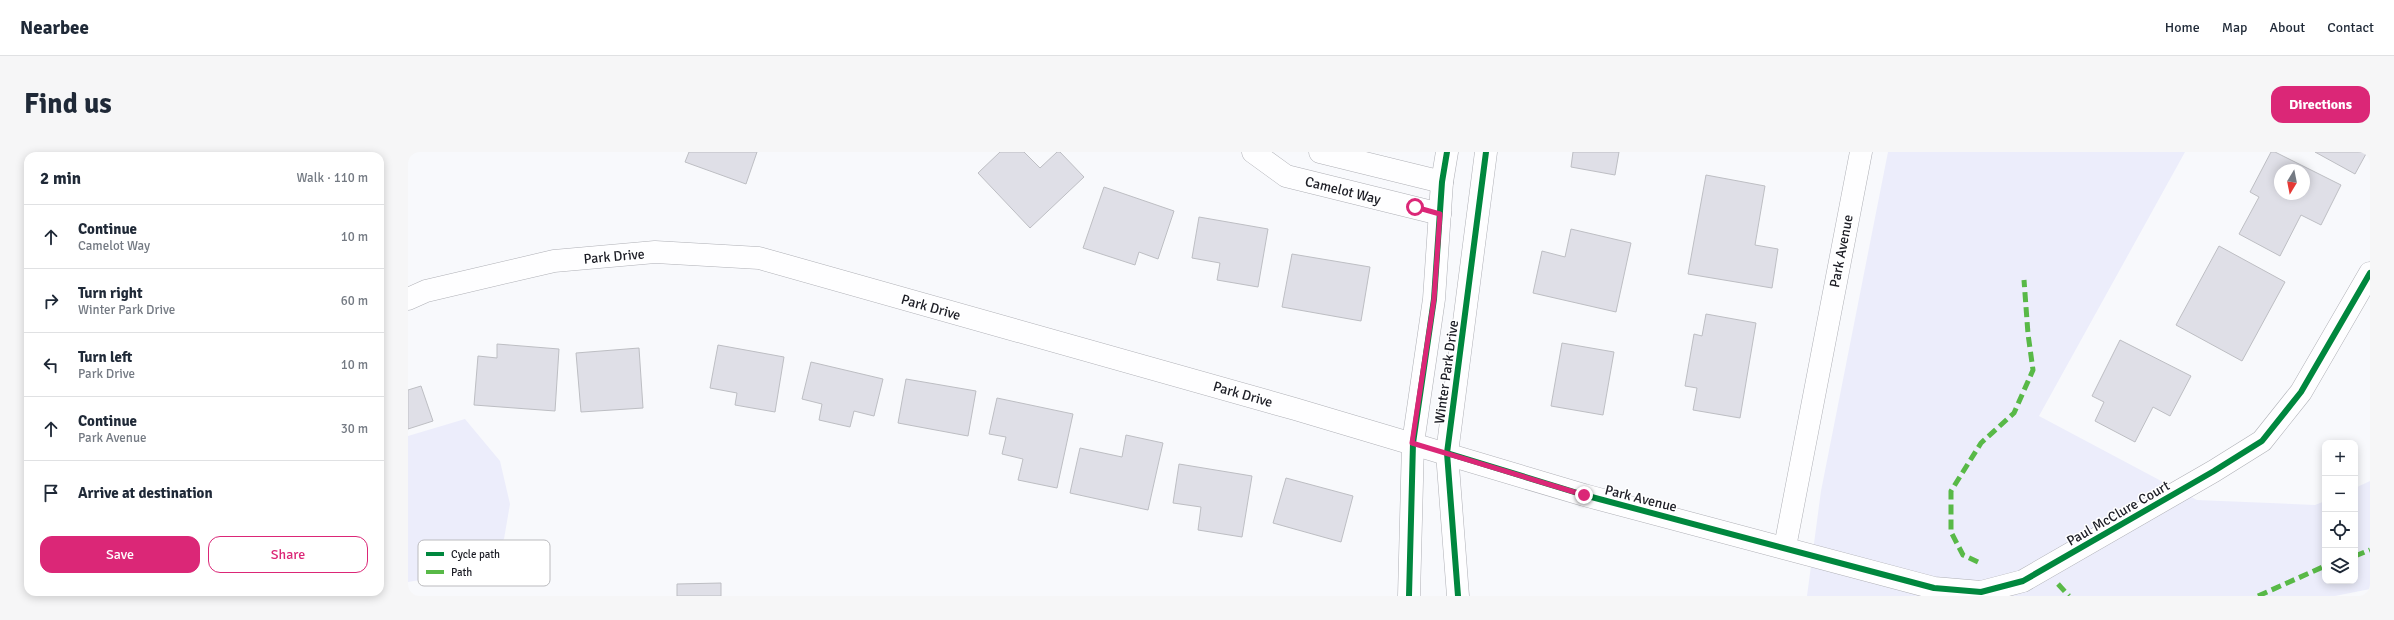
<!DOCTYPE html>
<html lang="en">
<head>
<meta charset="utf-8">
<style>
  :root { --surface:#fff; --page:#f6f6f7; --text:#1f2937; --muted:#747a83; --line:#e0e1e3; --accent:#db2777 }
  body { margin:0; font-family:Signika,sans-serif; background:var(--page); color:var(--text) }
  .controls { position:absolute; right:12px; bottom:12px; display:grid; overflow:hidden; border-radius:8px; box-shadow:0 2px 10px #0003 }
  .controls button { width:36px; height:36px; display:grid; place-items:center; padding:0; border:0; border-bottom:1px solid var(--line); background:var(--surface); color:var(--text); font:20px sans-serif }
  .compass { position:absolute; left:1866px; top:12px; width:36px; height:36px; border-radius:50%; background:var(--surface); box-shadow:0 2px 10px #0003; rotate:190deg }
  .stop { position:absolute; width:12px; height:12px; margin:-9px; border:3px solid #db2777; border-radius:50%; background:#fff }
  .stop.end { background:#db2777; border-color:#fff; box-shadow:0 1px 4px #0008 }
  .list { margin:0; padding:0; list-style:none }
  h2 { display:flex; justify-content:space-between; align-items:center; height:52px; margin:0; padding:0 16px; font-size:17px }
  h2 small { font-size:13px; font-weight:400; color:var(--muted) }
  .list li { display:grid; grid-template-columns:26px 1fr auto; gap:12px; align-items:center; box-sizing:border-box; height:64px; padding:0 16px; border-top:1px solid var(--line) }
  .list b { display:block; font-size:15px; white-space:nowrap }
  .list p { margin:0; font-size:13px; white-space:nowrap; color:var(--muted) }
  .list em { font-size:13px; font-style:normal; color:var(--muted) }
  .actions { display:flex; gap:8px; padding:12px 16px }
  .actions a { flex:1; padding:9px 0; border:1px solid var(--accent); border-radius:12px; text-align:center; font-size:14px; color:var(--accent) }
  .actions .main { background:var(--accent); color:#fff }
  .icon { flex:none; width:22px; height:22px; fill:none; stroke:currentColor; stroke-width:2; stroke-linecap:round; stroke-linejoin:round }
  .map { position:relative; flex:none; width:1962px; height:444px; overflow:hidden; border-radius:12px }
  header { display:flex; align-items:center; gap:24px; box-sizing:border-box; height:56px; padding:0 20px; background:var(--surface); border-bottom:1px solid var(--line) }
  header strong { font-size:19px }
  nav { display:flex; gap:22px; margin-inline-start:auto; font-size:14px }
  .intro { display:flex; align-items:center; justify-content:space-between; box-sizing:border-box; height:96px; padding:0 24px }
  h1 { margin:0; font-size:28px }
  .button { padding:10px 18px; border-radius:12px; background:var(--accent); color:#fff; font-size:14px; font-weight:700 }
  main { display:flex; gap:24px; padding:0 24px }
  aside { flex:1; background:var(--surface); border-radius:12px; box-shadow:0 2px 10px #0003 }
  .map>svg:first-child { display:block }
  .green { fill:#ecedfb }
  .building { fill:#dfdfe7; stroke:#bdbec3; fill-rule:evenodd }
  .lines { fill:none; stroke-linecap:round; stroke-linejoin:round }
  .street-casing { stroke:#afb0b6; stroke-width:23 }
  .secondary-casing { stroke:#afb0b6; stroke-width:23 }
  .street { stroke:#fefeff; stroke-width:22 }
  .secondary { stroke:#fefeff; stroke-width:22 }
  .quiet { stroke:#58b947; stroke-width:5; stroke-dasharray:10 5; stroke-linecap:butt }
  .cycleway-casing { stroke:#fff; stroke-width:8 }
  .cycleway { stroke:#00873e; stroke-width:6 }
  .route { stroke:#db2777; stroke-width:5 }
  .labels { text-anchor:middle; stroke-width:3; stroke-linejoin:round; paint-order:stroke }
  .street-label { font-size:14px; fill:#1c1d25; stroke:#fff }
  .key { fill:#fff; stroke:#bbbbbe; stroke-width:1 }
  .key-label { font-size:11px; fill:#1c1d25 }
</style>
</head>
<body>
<header>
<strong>Nearbee</strong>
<nav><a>Home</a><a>Map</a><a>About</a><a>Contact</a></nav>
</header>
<div class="intro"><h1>Find us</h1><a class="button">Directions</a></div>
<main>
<aside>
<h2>2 min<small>Walk · 110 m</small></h2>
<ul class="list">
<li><svg class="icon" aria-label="ahead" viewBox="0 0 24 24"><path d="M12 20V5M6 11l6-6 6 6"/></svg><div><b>Continue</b><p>Camelot Way</p></div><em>10 m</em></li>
<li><svg class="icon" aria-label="right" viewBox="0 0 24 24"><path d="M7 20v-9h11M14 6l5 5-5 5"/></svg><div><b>Turn right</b><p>Winter Park Drive</p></div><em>60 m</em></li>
<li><svg class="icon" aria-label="left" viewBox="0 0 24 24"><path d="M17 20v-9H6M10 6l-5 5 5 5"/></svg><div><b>Turn left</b><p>Park Drive</p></div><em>10 m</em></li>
<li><svg class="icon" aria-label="ahead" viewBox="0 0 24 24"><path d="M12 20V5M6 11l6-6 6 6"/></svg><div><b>Continue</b><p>Park Avenue</p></div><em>30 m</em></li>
<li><svg class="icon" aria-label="arrive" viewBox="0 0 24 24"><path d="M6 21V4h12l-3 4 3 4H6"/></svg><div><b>Arrive at destination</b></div></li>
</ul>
<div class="actions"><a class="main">Save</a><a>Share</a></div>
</aside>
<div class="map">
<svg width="1962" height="444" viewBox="0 0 1962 444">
  <rect width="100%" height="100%" fill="#f8f9fc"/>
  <path class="green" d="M1480,0h297l-146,264 158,84 118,5 10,-4v80h30v-93l15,-7v108l-35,7h-528l14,-105z
    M57,267l35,42 10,43 -6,35 -42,34 -54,9v-146z"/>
  <path class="building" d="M281,0h68l-11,32 -61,-22z
    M592,0h24l16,16 17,-16h3l24,25 -54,51 -52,-55z
    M1165,0h46l-4,23 -44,-8z
    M1863,0h4l66,33 -20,40 -20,-10 -21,41 -41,-22 20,-37 -9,-5zM1872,18h24v24h-24z
    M1907,0h52l-12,22z
    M1298,23l59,11 -10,59 23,4 -6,39 -84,-14z
    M696,35l70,24 -16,48 -19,-7 -4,13 -52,-17z
    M791,65l69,12 -10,58 -41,-7 3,-17 -28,-5z
    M1163,77l60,14 -15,69 -83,-19 9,-42 23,6z
    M1811,94l66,36 -43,79 -66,-36z
    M884,102l78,13 -9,54 -79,-14z
    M1298,162l50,9 -16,95 -47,-8 4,-22 -12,-2 9,-52 8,2z
    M1712,188l71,36 -21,40 -17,-9 -18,35 -40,-21 9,-19 -12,-6z
    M1154,191l52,9 -11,63 -52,-9z
    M89,192l62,5 -4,62 -81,-6 4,-49 19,2z
    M310,193l66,12 -9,55 -40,-7 2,-12 -27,-5z
    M231,196l4,60 -62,4 -5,-59z
    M403,210l72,17 -9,37 -20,-5 -4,16 -31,-7 3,-16 -20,-5z
    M498,227l70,12 -8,45 -70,-13z
    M13,234l12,35 -25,8v-39z
    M589,246l76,16 -16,74 -39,-8 5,-21 -21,-5 4,-17 -17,-3z
    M718,283l37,8 -15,67 -78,-17 10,-45 42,9z
    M771,312l73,12 -10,61 -44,-7 3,-23 -28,-4z
    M878,326l67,18 -12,46 -68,-19z
    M313,431v13h-44v-12z"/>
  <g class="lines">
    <g class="street-casing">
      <path id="street" d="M845,0l33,24 154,38
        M912,0l122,30
        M0,147l18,-8 128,-30 101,-9 104,6 536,151 289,86 350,93 47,4 42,-11 191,-110 48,-30 39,-49 69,-119
        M1377,395l76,-395"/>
    </g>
    <g class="secondary-casing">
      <path id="secondary" d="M1001,444l4,-153 21,-144 8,-117 5,-30
        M1050,444l-11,-143 39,-301"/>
    </g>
    <use href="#street" class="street"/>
    <use href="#secondary" class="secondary"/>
    <path class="quiet" d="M1947,404l15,-6
      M1570,410l-15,-7 -12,-23v-41l30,-48 33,-30 19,-43 -5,-36 -4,-54
      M1650,432l11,12
      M1850,444l67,-30"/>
    <g class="cycleway-casing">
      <path id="cycleway" d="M1039,301l137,42 350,93 47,4 42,-11 191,-110 48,-30 39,-49 69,-119
        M1001,444l4,-153 21,-144 8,-117 5,-30
        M1050,444l-11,-143 39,-301"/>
    </g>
    <use href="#cycleway" class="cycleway"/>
  </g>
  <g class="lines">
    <path class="route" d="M1007,55l25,7 -6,85 -22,144 172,52"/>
  </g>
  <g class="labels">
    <g class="street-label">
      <text transform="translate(935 38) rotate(14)" y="5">Camelot Way</text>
      <text transform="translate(1433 99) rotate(-79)" y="5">Park Avenue</text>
      <text transform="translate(206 104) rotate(-5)" y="5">Park Drive</text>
      <text transform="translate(523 155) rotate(16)" y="5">Park Drive</text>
      <text transform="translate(1038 220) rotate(-82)" y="5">Winter Park Drive</text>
      <text transform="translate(835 242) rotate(16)" y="5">Park Drive</text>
      <text transform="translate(1233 346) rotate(14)" y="5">Park Avenue</text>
      <text transform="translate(1710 361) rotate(-30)" y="5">Paul McClure Court</text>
    </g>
  </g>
  <rect x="10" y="388" width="132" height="46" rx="6" class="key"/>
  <rect x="18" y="400" width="18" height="4" fill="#00873e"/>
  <rect x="18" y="418" width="18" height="4" fill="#58b947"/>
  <g class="key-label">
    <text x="43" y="406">Cycle path</text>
    <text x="43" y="424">Path</text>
  </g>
</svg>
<div class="controls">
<button>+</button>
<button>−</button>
<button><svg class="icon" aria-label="locate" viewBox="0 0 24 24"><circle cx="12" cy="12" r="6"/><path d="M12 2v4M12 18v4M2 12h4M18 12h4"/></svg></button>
<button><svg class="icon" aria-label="layers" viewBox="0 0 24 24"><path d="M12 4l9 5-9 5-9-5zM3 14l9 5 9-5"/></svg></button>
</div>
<svg class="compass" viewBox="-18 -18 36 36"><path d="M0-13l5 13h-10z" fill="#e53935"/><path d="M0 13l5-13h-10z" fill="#747a83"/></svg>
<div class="stop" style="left:1007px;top:55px"></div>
<div class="stop end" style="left:1176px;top:343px"></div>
</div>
</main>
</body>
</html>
